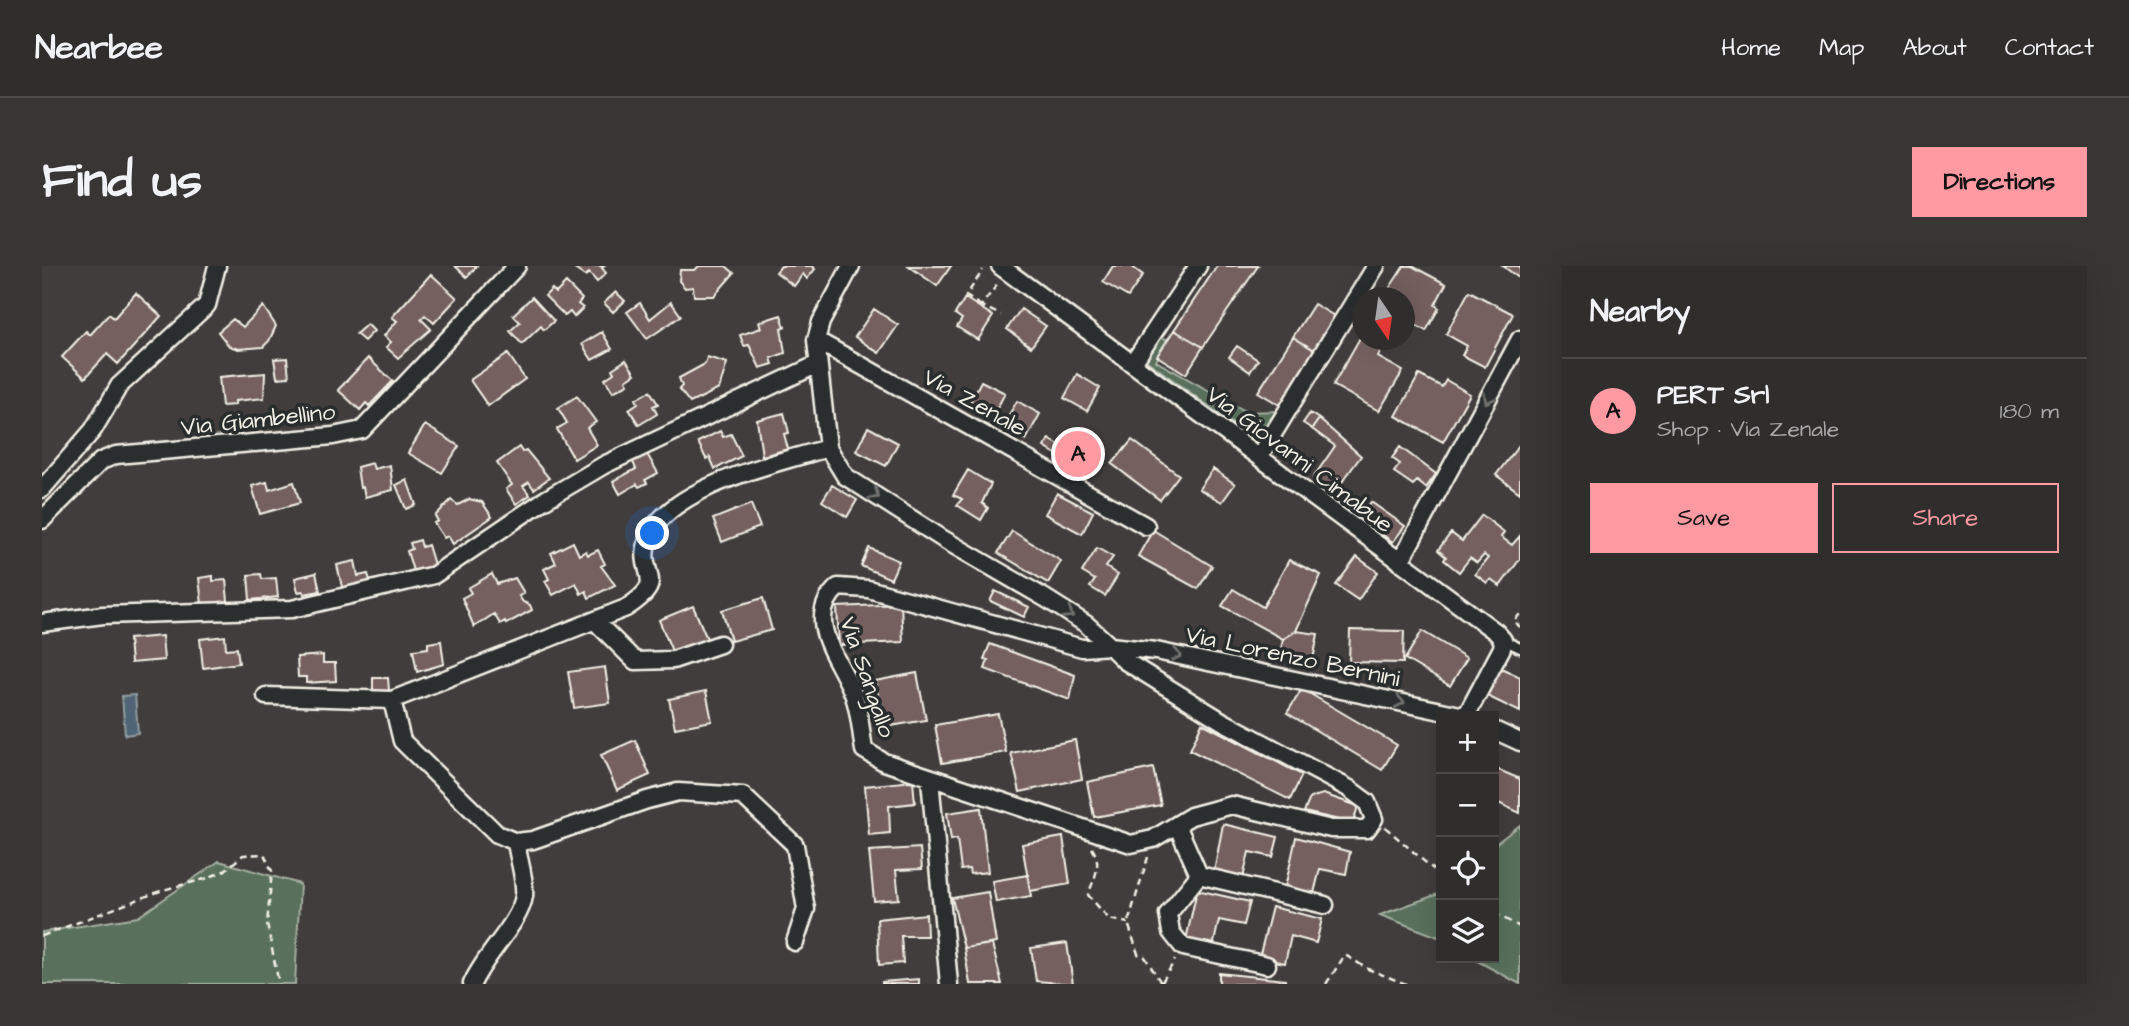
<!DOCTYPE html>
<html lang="en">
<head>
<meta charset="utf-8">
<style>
  :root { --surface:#302e2d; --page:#383635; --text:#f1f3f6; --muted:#a8a8aa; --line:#4b4a49; --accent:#ff9aa2 }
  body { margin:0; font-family:"Architects Daughter",sans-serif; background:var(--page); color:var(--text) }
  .controls { position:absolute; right:21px; bottom:21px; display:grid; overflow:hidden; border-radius:0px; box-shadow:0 7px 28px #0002 }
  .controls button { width:63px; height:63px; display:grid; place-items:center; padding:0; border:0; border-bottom:2px solid var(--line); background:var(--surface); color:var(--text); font:35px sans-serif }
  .compass { position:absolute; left:1310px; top:21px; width:63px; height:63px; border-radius:50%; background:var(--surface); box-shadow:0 7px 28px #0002; rotate:167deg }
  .you { position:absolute; left:611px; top:268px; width:24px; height:24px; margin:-18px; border:5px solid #fff; border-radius:50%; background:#1a73e8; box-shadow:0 0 0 10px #1a73e833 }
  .badge { display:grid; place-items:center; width:46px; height:46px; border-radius:50%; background:var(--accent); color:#111; font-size:23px; font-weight:700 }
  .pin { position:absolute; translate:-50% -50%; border:4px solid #fff; box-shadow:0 2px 7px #0006 }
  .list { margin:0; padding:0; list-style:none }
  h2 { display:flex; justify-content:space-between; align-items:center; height:91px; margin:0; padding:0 28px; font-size:30px }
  h2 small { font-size:23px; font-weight:400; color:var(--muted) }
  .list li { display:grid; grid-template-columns:46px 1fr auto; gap:21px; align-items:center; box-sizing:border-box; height:105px; padding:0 28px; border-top:2px solid var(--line) }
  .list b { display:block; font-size:26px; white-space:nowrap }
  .list p { margin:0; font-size:23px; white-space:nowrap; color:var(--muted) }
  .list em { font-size:23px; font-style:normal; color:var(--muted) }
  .actions { display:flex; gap:14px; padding:21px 28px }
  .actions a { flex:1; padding:16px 0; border:2px solid var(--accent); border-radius:0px; text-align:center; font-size:24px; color:var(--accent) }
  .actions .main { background:var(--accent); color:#111 }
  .icon { flex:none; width:38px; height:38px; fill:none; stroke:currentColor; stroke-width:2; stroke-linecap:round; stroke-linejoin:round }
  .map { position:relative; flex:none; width:1478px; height:718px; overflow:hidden; border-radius:0px }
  header { display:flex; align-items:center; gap:42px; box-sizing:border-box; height:98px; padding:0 35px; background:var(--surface); border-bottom:2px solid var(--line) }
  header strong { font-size:33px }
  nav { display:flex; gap:38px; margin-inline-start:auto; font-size:24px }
  .intro { display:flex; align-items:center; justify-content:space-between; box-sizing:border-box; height:168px; padding:0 42px }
  h1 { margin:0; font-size:49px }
  .button { padding:18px 32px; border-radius:0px; background:var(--accent); color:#111; font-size:24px; font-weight:700 }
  main { display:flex; gap:42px; padding:0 42px }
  aside { flex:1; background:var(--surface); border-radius:0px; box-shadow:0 7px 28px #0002 }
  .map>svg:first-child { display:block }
  .green { fill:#59705c; stroke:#a6b0a2; stroke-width:2 }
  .water { fill:#506574; stroke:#929da2; stroke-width:2 }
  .building { fill:#74615e; stroke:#f4f1e8; stroke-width:2 }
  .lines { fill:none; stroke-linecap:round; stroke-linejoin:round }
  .lane-casing { stroke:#f4f1e8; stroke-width:13 }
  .street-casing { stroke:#f4f1e8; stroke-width:21 }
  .path { stroke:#f4f1e8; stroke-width:2.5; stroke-dasharray:7 5; stroke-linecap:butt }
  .lane { stroke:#2a2d2e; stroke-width:8 }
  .street { stroke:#2a2d2e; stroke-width:16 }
  .oneway { stroke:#71726f }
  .labels { text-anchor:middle; stroke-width:7; stroke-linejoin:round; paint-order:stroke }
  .street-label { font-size:24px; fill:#f4f1e8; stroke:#2a2d2e }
</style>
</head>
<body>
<header>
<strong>Nearbee</strong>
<nav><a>Home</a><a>Map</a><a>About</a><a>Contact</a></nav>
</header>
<div class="intro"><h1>Find us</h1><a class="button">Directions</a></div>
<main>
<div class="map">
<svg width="1478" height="718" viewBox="0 0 1478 718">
  <rect width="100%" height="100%" fill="#403d3c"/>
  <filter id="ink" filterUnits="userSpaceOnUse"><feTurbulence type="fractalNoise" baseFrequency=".0143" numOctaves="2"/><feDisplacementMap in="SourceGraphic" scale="14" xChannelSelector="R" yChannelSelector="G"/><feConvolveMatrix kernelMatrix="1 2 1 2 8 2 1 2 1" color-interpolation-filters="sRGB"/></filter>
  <g filter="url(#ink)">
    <path class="green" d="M1115,69l11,5 -12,21 91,51 31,-1c-13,16 -21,23 -41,16l-91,-67 -3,-5z
      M1478,559v159l-48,-26h22v-113z
      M177,595l81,23 -5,100h-253v-52l96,-15z
      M1399,627v45l-61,-23z"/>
    <path class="water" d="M93,429l3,38 -13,2 -3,-39z"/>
    <path class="building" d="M413,0h22l-10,11z
      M528,0h34l-2,2 4,5 -9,9 -8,-9 -4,3z
      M657,0h27l8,7 -20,23h-20l-1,-9 -8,1 -6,-7 1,-11h15z
      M739,0h31l3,3 -8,10 -4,-5 -9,12 -18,-14z
      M867,0h42l-14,20z
      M1071,0h18l12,9 -15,22 -25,-15z
      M1175,0h41l-55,81 -29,-17z
      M1362,0h8l34,18 -11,21 4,3 -13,23 -21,-12v-21h-22z
      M1461,0h17v13z
      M389,8l26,24 -23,25 -9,-8 -4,4 10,10 -33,29 -12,-11 5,-5 -7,-6 13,-15 -5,-4z
      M524,17l16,16 -4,5 5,4 -9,9 -4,-5 -5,4 -20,-20 7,-7 4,4z
      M1427,25l44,23 -28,53 -23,-12 5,-9 -21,-12z
      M574,26l9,9 -12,11 -9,-9z
      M94,27l25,23 -43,48 -11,-10 -22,24 -23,-21 24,-26 4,4 19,-21 5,4z
      M490,31l22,24 -10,9 -3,-4 -19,18 -12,-13 10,-9 -7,-7z
      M923,32l28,18 -15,24 -21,-13 5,-8 -7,-5z
      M629,36l10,14 -34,23 -20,-27 13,-9 10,16z
      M1272,38l22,13 -20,34 -23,-14z
      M221,40l13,20 -7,15 -6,6 -25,2 -9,-3 -11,-14 15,-13 10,8z
      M832,43l24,16 -19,28 -24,-16z
      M979,43l25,17 -15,21 -24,-18z
      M739,49l4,12 -4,1 4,25 -14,5 2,6 -13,4 -11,-23 -5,1 -4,-11 21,-7 -2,-6z
      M325,58l7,7 -10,10 -8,-7z
      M1132,64l29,17 -17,27 -29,-18z
      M560,66l10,17 -20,11 -10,-16z
      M1319,70l21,12 -4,9 25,14 -24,40 -46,-26z
      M1251,71l23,14 -33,56 -25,-15z
      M1195,80l21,14 -8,12 -21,-15z
      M466,88l17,25 -37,27 -18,-26z
      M665,91l20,6 -8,26 -29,14 -11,-14 3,-3 -3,-8 26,-14z
      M245,92l2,19 -12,1 -3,-19z
      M326,92l25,23 -24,25 -3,-3 -6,7 -22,-20z
      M584,94l9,14 -9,6 2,4 -15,8 -8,-13 9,-6 -2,-4z
      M223,107l-1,25 -29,3v4l-13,1 -3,-29z
      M1035,108l23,14 -13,23 -23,-13z
      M1377,109l23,12 4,-7 24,14 -27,48 -47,-26z
      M939,115l24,12 -13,25 -24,-12z
      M608,125l8,13 -5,2 4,8 -18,11 -10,-16 9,-6 -2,-4z
      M535,130l19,26 -9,6 10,17 -23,14 -17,-30 10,-6 -9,-15z
      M975,135l23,13 -14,26 -24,-13z
      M742,147l5,20 -5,1 4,15 -26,7 -5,-36z
      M1268,147l9,6 -7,10 -9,-6z
      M1277,153l42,37 -27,37 -21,-15 22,-32 -23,-17z
      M383,159l34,21 -17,27 -34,-20z
      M826,161l30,16 -12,23 -30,-15z
      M678,165l3,6 8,-3 11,22 -27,13 -5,-12 -4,2 -8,-17z
      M1033,167l22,13 -14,28 -24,-14z
      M1007,173l17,10 -5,8 -17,-10z
      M1090,174l47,35 -19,25 -48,-36z
      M1478,178v49l-24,-18z
      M477,181l3,5 4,-2 23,28 -15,11 -5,-7 -6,4 7,9 -14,9 -10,-15 6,-4 -15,-22z
      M1358,181l36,27 -10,14 -9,-7 -4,4 -19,-13 6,-8 -8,-6z
      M605,188l11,19 -13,7 2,3 -8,4 -2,-3 -17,10 -7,-13 23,-12 -3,-7z
      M330,197l2,6 16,-4 3,25 -28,7 -2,-10 -3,1 -3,-21z
      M1171,203l22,15 -13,18 -23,-13z
      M926,204l23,14 -9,19 6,5 -7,12 -24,-15 5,-6 -9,-4z
      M365,214l9,25 -10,4 -10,-24z
      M225,216l2,8 25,-8 6,21 -40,11 -8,-28z
      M790,219l25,15 -10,17 -25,-16z
      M1015,227l36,19 -11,22 -37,-20z
      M427,233l13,3 10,15 -39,27 -5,-8 -4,2 -10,-15 4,-2 -3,-5 16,-16 7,5z
      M1329,236l34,24 -12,16 -22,-15 6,-7 -12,-9z
      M709,238l9,23 -38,15 -9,-23z
      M1440,249l22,17 -3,5 11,8 8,-9v23l-20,27 -9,-7 -4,4 -12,-9 13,-16 -4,-3 -7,8 -7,-5 -11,14 -15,-12 2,-3 -8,-7 13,-17 11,8z
      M1111,264l59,36 -14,23 -60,-33z
      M970,265l49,30 -13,22 -50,-30z
      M378,274l2,7 6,-2 7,23 -21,6 -7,-23 5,-2 -2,-6z
      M531,276l6,13 7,-4 2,4 10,-5 7,14 -4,2 14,19 -26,13 -3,-7 -5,3 -5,-11 -23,12 -8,-14 4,-2 -5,-10 12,-6 -5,-10z
      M827,282l30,13 -8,18 -30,-13z
      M1055,282l16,9 -7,10 12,8 -13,21 -15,-9 5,-7 -13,-8z
      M1315,291l21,15 -20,28 -22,-15z
      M1247,294l32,15 -25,56 -13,8 -61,-33 11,-17 30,18z
      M313,295l3,15 10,-2 3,10 -28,7 -6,-26z
      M274,307l4,18 -16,3 -1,-3 -5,1 -3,-14z
      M219,308l1,5 14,-1 2,19 -28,3 -2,-25z
      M450,308l5,10 18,-6 9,15 -5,3 4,6 7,3 2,5 -26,14 -1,-3 -5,3 -6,-10 -20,13 -12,-29 9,-5 -3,-5z
      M171,310v5l13,-1 2,21 -26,3 -3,-26z
      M953,325l34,16 -5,10 -34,-16z
      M721,332l9,32 -41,11 -9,-31z
      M859,338l2,38 -64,3 -2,-38z
      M651,340l15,35 -34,15 -15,-36z
      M1308,364l54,1 -1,32 -54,-1z
      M1254,365l22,3 -5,26 -33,-6 3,-15z
      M1380,365l45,27 -17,28 -45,-27z
      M120,370l2,24 -33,3 -2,-24z
      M183,370l1,13 11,-1 2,15 -36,5 -3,-29z
      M399,375l3,23 -27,8 -4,-22 15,-2v-5z
      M948,378l85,31 -5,25 -85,-31 3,-9 -4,-1z
      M281,389v8h12l1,18 -30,2v-6h-8l-1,-20z
      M563,401l5,36 -36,5 -6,-36z
      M1459,402l19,9v35l-33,-16z
      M875,407l9,47 -41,7 -10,-46z
      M331,412h15l1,13 -16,1z
      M1260,423l95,56 -15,25 -95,-57z
      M664,425l6,30 -37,7 -6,-29z
      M956,448l8,38 -64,11 -7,-38z
      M1160,457l100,52 -12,25 -100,-50z
      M593,474l15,35 -33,15 -16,-35z
      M1033,474l7,39 -62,13 -9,-39z
      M1111,502l8,37 -67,12 -7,-35z
      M1452,502l26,11v34l-26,-12z
      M871,515l2,22 -26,3 1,27 -21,2 -4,-49z
      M1281,528l35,12 -5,17 -49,-11 6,-14z
      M939,542l7,64 -18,2 -1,-5 -8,1 -4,-31 -6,1 -4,-27z
      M1181,558l55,13 -5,20 -24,-5 -6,26 -29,-6z
      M1021,571l7,47 -40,7 -8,-47z
      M1254,571l54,15 -4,22 -26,-5 -6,24 -29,-5z
      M878,582l2,21 -26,1 3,29 -25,2 -5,-50z
      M986,609l3,21 -35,6 -4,-21z
      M1155,624l53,12 -6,23 -25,-5 -6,27 -27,-7z
      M946,626l8,51 -32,5 -12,-50z
      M1230,641l50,12 -6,24 -25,-7 -6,27 -26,-5z
      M884,648l1,22h-26l2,27 -24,2 -2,-46z
      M1025,677l6,41 -37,-3 -5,-33z
      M950,678l10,40h-32l-6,-36z
      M1177,707l66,7v4h-66z
      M877,713v5h-37v-2z"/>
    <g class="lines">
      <g class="lane-casing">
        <path id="lane" d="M1461,374l17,8"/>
      </g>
      <g class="street-casing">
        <path id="street" d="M809,0l-30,56 -5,18 12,108 17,28 98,63 102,59 41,26 24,22 46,5 309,65
          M958,0l496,366 7,8 -1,8 -36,68
          M774,74l330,186
          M1091,97l65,-97
          M1218,189l116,-189
          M0,223l51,-59 26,-44 88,-81 10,-39
          M0,254l59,-59 15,-6 217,-19 29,-6 155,-164
          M1358,296l120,-223
          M796,321l30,2 214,59 28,-2 15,15 97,60 126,67 19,14 7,17 -7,10h-36l-99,-24 -41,11 -38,23 -22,5 -247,-82 -20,-12c-3,-17 -4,-37 -10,-54 -12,-35 -53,-75 -16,-109z
          M553,355l40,40 38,-1 47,-16
          M0,357l61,-8 189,-6 142,-34 109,-74 61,-36 214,-101
          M224,430l126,4 234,-92c44,-28 12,-32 21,-65 14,-55 133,-81 181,-95
          M350,434l10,41 95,93 19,8 17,-2 114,-40 31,-8 65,4 52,49 11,64 -11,33
          M1452,464l26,12
          M888,513l19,205
          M1135,559l22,50 126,30
          M1157,609l-31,39 3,18 12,15 84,18
          M430,718c13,-30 48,-61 52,-88 2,-16 -6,-38 -8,-54"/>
      </g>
      <path class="path" d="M955,19l-16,21 20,9
        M939,40l-15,-10 17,-26
        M1478,348l-6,7 6,6
        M1343,561l56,49
        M1050,582c11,17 2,30 -4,47l21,24 19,4
        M1106,591l-20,66 10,31 7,3 16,26
        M1452,647l26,14
        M0,670l121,-46 42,-11 19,-8 19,-16 21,-1 8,17 -5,53 12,60
        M1120,716l13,-22
        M1284,718l19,-29 23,14 38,15"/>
      <use href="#lane" class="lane"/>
      <use href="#street" class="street"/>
    </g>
    <defs><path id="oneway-chevron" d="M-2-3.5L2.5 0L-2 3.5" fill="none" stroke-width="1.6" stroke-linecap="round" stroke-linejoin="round" transform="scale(1.75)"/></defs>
    <g class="oneway">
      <use href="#oneway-chevron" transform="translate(1446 133) rotate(118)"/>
      <use href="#oneway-chevron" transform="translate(833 229) rotate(33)"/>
      <use href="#oneway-chevron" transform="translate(1027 348) rotate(33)"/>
      <use href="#oneway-chevron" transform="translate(1135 389) rotate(12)"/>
      <use href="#oneway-chevron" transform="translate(1358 436) rotate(12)"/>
    </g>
  </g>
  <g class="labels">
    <g class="street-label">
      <text transform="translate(933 136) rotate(29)" y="8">Via Zenale</text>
      <text transform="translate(216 153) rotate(-6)" y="8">Via Giambellino</text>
      <text transform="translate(1258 193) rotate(37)" y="8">Via Giovanni Cimabue</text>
      <text transform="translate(1251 390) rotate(12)" y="8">Via Lorenzo Bernini</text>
      <text transform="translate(826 411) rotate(71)" y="8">Via Sangallo</text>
    </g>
  </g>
</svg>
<div class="controls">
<button>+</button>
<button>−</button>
<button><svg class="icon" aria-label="locate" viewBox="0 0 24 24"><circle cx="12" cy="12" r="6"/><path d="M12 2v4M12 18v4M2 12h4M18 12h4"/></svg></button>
<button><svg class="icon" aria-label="layers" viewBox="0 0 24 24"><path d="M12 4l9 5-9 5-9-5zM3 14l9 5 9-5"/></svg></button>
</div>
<svg class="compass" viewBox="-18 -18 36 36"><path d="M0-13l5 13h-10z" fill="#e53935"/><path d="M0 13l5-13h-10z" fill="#a8a8aa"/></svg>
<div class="you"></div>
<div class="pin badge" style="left:1036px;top:188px">A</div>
</div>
<aside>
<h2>Nearby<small></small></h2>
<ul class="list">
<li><span class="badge">A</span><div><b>PERT Srl</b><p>Shop · Via Zenale</p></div><em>180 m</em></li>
</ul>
<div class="actions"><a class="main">Save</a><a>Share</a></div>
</aside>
</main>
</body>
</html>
